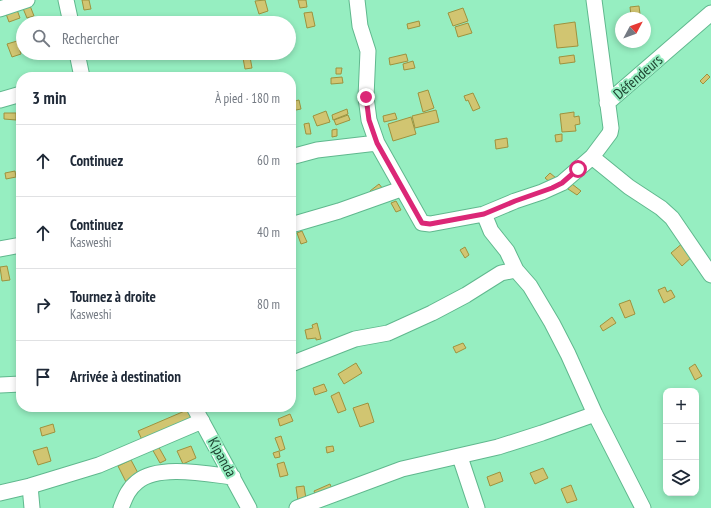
<!DOCTYPE html>
<html lang="fr">
<head>
<meta charset="utf-8">
<style>
  :root { --surface:#fff; --page:#f6f6f7; --text:#1f2937; --muted:#747a83; --line:#e0e1e3 }
  body { margin:0; font-family:"PT Sans Narrow",sans-serif; background:var(--page); color:var(--text) }
  .controls { position:absolute; right:12px; bottom:12px; display:grid; overflow:hidden; border-radius:8px; box-shadow:0 2px 6px #0003 }
  .controls button { width:36px; height:36px; display:grid; place-items:center; padding:0; border:0; border-bottom:1px solid var(--line); background:var(--surface); color:var(--text); font:20px sans-serif }
  .compass { position:absolute; left:615px; top:12px; width:36px; height:36px; border-radius:50%; background:var(--surface); box-shadow:0 2px 6px #0003; rotate:49deg }
  .stop { position:absolute; width:12px; height:12px; margin:-9px; border:3px solid #db2777; border-radius:50%; background:#fff }
  .stop.end { background:#db2777; border-color:#fff; box-shadow:0 1px 4px #0008 }
  .list { margin:0; padding:0; list-style:none }
  h2 { display:flex; justify-content:space-between; align-items:center; height:52px; margin:0; padding:0 16px; font-size:17px }
  h2 small { font-size:13px; font-weight:400; color:var(--muted) }
  .list li { display:grid; grid-template-columns:26px 1fr auto; gap:12px; align-items:center; box-sizing:border-box; height:72px; padding:0 16px; border-top:1px solid var(--line) }
  .list b { display:block; font-size:15px; white-space:nowrap }
  .list p { margin:0; font-size:13px; white-space:nowrap; color:var(--muted) }
  .list em { font-size:13px; font-style:normal; color:var(--muted) }
  .icon { flex:none; width:22px; height:22px; fill:none; stroke:currentColor; stroke-width:2; stroke-linecap:round; stroke-linejoin:round }
  .map { position:relative; flex:none; width:711px; height:508px; overflow:hidden }
  .search { position:absolute; background:var(--surface); box-shadow:0 2px 6px #0003; left:16px; top:16px; width:280px; height:44px; display:flex; align-items:center; gap:10px; box-sizing:border-box; padding:0 14px; border-radius:22px; color:var(--muted); font-size:15px }
  .panel { position:absolute; background:var(--surface); box-shadow:0 2px 6px #0003; left:16px; top:72px; width:280px; height:340px; border-radius:16px }
  .map>svg:first-child { display:block }
  .building { fill:#d1c571; stroke:#9e923e }
  .lines { fill:none; stroke-linecap:round; stroke-linejoin:round }
  .minor-casing { stroke:#60b88e; stroke-width:17 }
  .minor { stroke:#fff; stroke-width:15 }
  .route { stroke:#db2777; stroke-width:5 }
  .labels { text-anchor:middle; stroke-width:4; stroke-linejoin:round; paint-order:stroke }
  .street-label { font-size:15px; fill:#1d4230; stroke:#96eec1 }
</style>
</head>
<body>
<div class="map">
<svg width="711" height="508" viewBox="0 0 711 508">
  <rect width="100%" height="100%" fill="#96eec1"/>
  <path class="building" d="M82,0h7l2,9 -7,1z
    M265,0l3,11 -9,3 -4,-13z
    M298,0h8l1,7 -7,1z
    M29,3l5,13 -7,2 -5,-12z
    M639,6l1,8 -9,2 -1,-9z
    M16,7l4,11 -11,4 -4,-11z
    M463,8l5,13 -15,5 -5,-13z
    M312,12l3,14 -8,2 -3,-15z
    M125,18l2,5h-9l-1,-3z
    M419,21l1,5 -12,3 -1,-5z
    M575,22l3,24 -21,2 -3,-23z
    M468,23l4,10 -14,4 -3,-10z
    M17,41l4,13 -9,3 -5,-13z
    M406,54l2,7 -18,4 -1,-7z
    M574,55l1,7 -15,2 -1,-7z
    M250,57l2,11 -7,1 -2,-11z
    M413,61l2,7 -11,2 -1,-6z
    M336,68h6l-1,6h-5z
    M707,74l3,3 -7,7 -3,-3z
    M342,77l1,6 -12,1v-6z
    M428,90l6,18 -11,4 -5,-19z
    M473,93l7,15 -7,3 -5,-11 -2,1 -2,-5z
    M299,100l2,9 -10,2v-9z
    M347,109l1,5 -15,6 -1,-5z
    M436,110l3,12 -24,6 -3,-12z
    M326,111l4,11 -13,4 -4,-10z
    M574,112v5l5,-1 1,8 -5,1 1,6 -14,1 -2,-18z
    M4,113h12v7l-12,-1z
    M395,113l2,6 -13,3 -1,-6z
    M348,115l2,5 -14,5 -2,-5z
    M411,117l5,17 -23,7 -5,-17z
    M309,123l2,11h-5l-2,-10z
    M337,129v7l-5,1v-7z
    M562,134v7l-6,1 -1,-7z
    M507,138l1,9 -12,2 -1,-9z
    M15,171l1,6 -10,2 -1,-6z
    M550,173l6,5 -5,5 -6,-5z
    M379,184l4,5 -10,7 -3,-5z
    M572,184l9,7 -4,4 -9,-6z
    M396,201l5,9 -5,2 -5,-9z
    M302,231l5,11 -6,2 -4,-11z
    M684,242l11,12 -13,12 -11,-13z
    M465,247l4,8 -4,3 -5,-8z
    M7,266l3,14 -8,1 -2,-14z
    M665,287l2,5 4,-2 4,7 -11,6 -6,-13z
    M630,300l5,14 -10,4 -6,-14z
    M612,317l4,6 -13,8 -3,-5z
    M317,323l4,16 -5,1v-2l-9,1 -2,-9 8,-2 -1,-3z
    M463,343l3,5 -10,5 -3,-6z
    M356,363l6,10 -18,11 -6,-10z
    M695,364l7,12 -7,4 -6,-12z
    M324,384l3,7 -12,4 -2,-7z
    M339,392l7,18 -8,3 -7,-17z
    M368,403l6,19 -14,5 -7,-19z
    M187,410l5,10 -50,20 -4,-9z
    M290,414l3,7 -13,5 -2,-7z
    M53,424l2,8 -13,4 -2,-8z
    M281,436l4,13 -5,2 -5,-13z
    M157,444l9,16 -6,3 -9,-16z
    M191,446l5,12 -13,6 -6,-13z
    M333,446l1,5 -7,2 -1,-6z
    M47,447l4,14 -13,4 -5,-14z
    M279,451l1,6 -5,1 -2,-5z
    M131,460l8,15 -13,7 -8,-16z
    M284,462l4,13 -8,2 -3,-13z
    M543,468l5,10 -13,6 -5,-11z
    M500,472l3,9 -13,5 -3,-9z
    M330,484l2,5 -16,7 -2,-5z
    M571,485l6,15 -10,3 -6,-14z
    M304,486l2,13 -8,2 -2,-14z"/>
  <g class="lines">
    <g class="minor-casing">
      <path id="minor" d="M66,0l5,23
        M357,0l3,26 8,25 -2,46 3,23 8,23 45,80 8,1 54,-10 31,-13 27,-9 20,-9 30,-26 18,-24 1,-5 -17,-128
        M0,9l27,-9
        M77,53l5,24
        M0,100l21,-6
        M607,103l104,-90
        M291,157l26,-7 60,-7
        M592,157l37,30 32,21 11,10 39,57
        M484,214l7,17 16,20 9,19 14,16 22,37 16,31 27,60 48,94
        M291,225l48,-14 62,-22
        M0,249l21,-4
        M291,364l64,-25 33,-6 44,-20 34,-18 35,-22 15,-3
        M0,385l21,-1
        M194,407l55,101
        M460,457l17,51
        M30,486l2,22
        M0,493l30,-7 69,-21 103,-44
        M121,508c4,-10 7,-19 16,-26 21,-18 70,-8 96,-5
        M297,508l105,-39 96,-22 44,-14 53,-19"/>
    </g>
    <use href="#minor" class="minor"/>
  </g>
  <g class="lines">
    <path class="route" d="M366,97l3,23 8,23 45,80 8,1 54,-10 31,-13 37,-13 10,-5 16,-14"/>
  </g>
  <g class="labels">
    <g class="street-label">
      <text transform="translate(638 77) rotate(-41)" y="5">Défendeurs</text>
      <text transform="translate(222 457) rotate(61)" y="5">Kipanda</text>
    </g>
  </g>
</svg>
<div class="controls">
<button>+</button>
<button>−</button>
<button><svg class="icon" aria-label="layers" viewBox="0 0 24 24"><path d="M12 4l9 5-9 5-9-5zM3 14l9 5 9-5"/></svg></button>
</div>
<svg class="compass" viewBox="-18 -18 36 36"><path d="M0-13l5 13h-10z" fill="#e53935"/><path d="M0 13l5-13h-10z" fill="#747a83"/></svg>
<div class="stop" style="left:578px;top:169px"></div>
<div class="stop end" style="left:366px;top:97px"></div>
<div class="search"><svg class="icon" aria-label="search" viewBox="0 0 24 24"><circle cx="10" cy="10" r="6"/><path d="M15 15l6 6"/></svg>Rechercher</div>
<section class="panel">
<h2>3 min<small>À pied · 180 m</small></h2>
<ul class="list">
<li><svg class="icon" aria-label="ahead" viewBox="0 0 24 24"><path d="M12 20V5M6 11l6-6 6 6"/></svg><div><b>Continuez</b></div><em>60 m</em></li>
<li><svg class="icon" aria-label="ahead" viewBox="0 0 24 24"><path d="M12 20V5M6 11l6-6 6 6"/></svg><div><b>Continuez</b><p>Kasweshi</p></div><em>40 m</em></li>
<li><svg class="icon" aria-label="right" viewBox="0 0 24 24"><path d="M7 20v-9h11M14 6l5 5-5 5"/></svg><div><b>Tournez à droite</b><p>Kasweshi</p></div><em>80 m</em></li>
<li><svg class="icon" aria-label="arrive" viewBox="0 0 24 24"><path d="M6 21V4h12l-3 4 3 4H6"/></svg><div><b>Arrivée à destination</b></div></li>
</ul>
</section>
</div>
</body>
</html>
